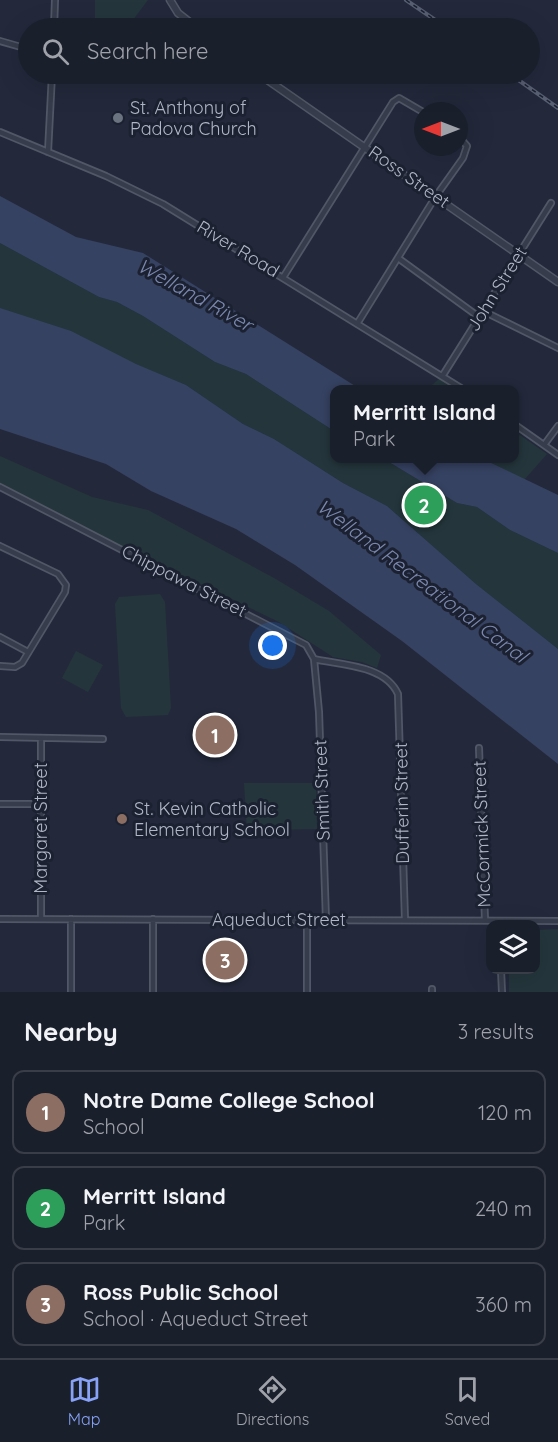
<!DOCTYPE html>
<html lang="en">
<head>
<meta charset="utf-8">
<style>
  :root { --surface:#1a1f2c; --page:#232734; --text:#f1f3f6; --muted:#9fa2a9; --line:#383d48; --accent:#87a2f6 }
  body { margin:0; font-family:Quicksand,sans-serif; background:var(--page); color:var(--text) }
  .controls { position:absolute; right:18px; bottom:18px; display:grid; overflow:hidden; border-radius:12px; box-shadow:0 6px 24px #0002 }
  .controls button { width:54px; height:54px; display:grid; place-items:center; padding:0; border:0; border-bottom:2px solid var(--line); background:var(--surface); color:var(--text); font:30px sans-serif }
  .compass { position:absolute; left:414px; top:102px; width:54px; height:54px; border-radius:50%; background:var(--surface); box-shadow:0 6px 24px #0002; rotate:270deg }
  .you { position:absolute; left:273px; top:646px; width:21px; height:21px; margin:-15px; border:4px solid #fff; border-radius:50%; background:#1a73e8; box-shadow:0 0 0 9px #1a73e833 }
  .badge { display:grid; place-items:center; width:39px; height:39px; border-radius:50%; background:var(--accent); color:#fff; font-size:20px; font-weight:700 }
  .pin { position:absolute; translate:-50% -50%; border:3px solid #fff; box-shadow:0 2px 6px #0006 }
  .popup { position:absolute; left:330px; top:385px; width:189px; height:78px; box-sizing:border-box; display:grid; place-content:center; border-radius:12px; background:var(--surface); filter:drop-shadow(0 2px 4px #0005); font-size:20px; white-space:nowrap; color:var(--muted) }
  .popup b { font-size:22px; color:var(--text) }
  .popup::after { content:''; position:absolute; left:50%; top:100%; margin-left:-12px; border:12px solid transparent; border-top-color:var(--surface) }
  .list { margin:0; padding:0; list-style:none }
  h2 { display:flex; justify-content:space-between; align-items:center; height:78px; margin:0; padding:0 24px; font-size:26px }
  h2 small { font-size:20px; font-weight:400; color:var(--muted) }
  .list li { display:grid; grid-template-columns:39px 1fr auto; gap:18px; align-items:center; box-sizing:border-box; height:84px; margin:0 12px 12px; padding:0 12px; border:2px solid var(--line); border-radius:12px }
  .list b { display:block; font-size:22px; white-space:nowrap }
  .list p { margin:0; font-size:20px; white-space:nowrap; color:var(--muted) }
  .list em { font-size:20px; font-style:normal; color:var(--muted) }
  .icon { flex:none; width:33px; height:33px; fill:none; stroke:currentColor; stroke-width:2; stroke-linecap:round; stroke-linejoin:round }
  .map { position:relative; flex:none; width:558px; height:992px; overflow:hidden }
  .search { position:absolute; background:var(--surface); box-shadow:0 6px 24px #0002; left:18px; right:18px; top:18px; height:66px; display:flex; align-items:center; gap:15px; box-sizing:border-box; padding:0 21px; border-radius:33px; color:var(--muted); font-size:22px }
  .sheet { height:366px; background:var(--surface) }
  nav { display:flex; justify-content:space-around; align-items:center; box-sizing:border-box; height:84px; border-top:2px solid var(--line); background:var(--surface); font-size:16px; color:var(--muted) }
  nav a { display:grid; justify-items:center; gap:3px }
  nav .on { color:var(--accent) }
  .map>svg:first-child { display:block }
  .green { fill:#24363c }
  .water { fill:#364262 }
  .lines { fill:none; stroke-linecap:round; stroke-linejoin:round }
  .minor-casing { stroke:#515766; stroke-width:8 }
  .tertiary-casing { stroke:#515766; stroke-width:9 }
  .minor { stroke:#363c4b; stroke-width:4.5 }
  .tertiary { stroke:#363c4b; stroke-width:6 }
  .rail-casing { stroke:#585f72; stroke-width:4 }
  .rail { stroke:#1b2130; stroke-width:1.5; stroke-dasharray:4.5; stroke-linecap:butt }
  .worship-dot { fill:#6b7280; stroke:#1b2130; stroke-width:2 }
  .education-dot { fill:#8d6e63; stroke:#1b2130; stroke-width:2 }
  .labels { text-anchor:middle; stroke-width:6; stroke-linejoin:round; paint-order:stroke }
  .poi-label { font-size:18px; fill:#b1b7c7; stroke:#1b2130; text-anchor:start }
  .street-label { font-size:18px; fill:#b1b7c7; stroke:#1b2130 }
  .water-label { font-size:20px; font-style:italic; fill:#7a88af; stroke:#1b2130 }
</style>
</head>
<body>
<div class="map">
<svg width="558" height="992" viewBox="0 0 558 992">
  <rect width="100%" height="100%" fill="#23293b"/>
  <path class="green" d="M95,0h53l-21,28h-32z
    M95,74h94l-94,6z
    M0,243l99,54 18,5 26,14 72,46 31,12 88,57v27l50,1 73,44 20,4 33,23 48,23v96l-82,-65 -89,-78 -44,-23 -69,-44 -31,-15 -57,-39 -186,-77z
    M439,379l16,10h-28z
    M514,431l33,23 -23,26 -41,-21 31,-1z
    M0,456l92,41 56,13 126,68 55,33 52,44 -4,13 -15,-6 -29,-5 -54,-35 -279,-135z
    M160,594l5,8 6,106 -3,7 -42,2 -5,-9 -6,-104 4,-7z
    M76,651l27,14 -15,27 -26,-14z
    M244,783h72l1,46 -70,1z
    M558,929v63h-49v-22h27v-40z"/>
  <path class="water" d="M0,196l76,41 67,16 217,136 -26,1v41l-88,-57 -31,-12 -72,-46 -26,-14 -18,-5 -99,-54z
    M0,308l71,23 65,33 50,21 57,39 31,15 69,44 44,23 89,78 82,65v115l-156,-123 -107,-76 -59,-36 -85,-38 -45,-27 -106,-35z
    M384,459h99l75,36v58l-48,-23 -33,-23 -20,-4z"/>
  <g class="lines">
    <g class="minor-casing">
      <path id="minor" d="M54,28l1,-28
        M0,41l28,8
        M0,132l106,44 57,28 301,186
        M48,152l4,-78
        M398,258l81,59
        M284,276l109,-174 6,-4 24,14
        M483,311l75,37
        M357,324l79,-128 27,-38 4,-12 -8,-9
        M443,375l108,-172
        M514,424l44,31
        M544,445l14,-19
        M0,487l306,158 8,14 5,53 7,208
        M0,546l58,28 8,11 -1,7 -43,71 -7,4 -15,-1
        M0,637l28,15
        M314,659c27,6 71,6 84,35l7,226
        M0,737l103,2
        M479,748l6,172
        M0,804h41
        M41,918v-180
        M0,919l558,2
        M71,919v73
        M153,919v73
        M307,920v72
        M501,970l1,22
        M432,989v3"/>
    </g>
    <g class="tertiary-casing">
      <path id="tertiary" d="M170,0l8,13 19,15
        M259,74l299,208"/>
    </g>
    <use href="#minor" class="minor"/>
    <use href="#tertiary" class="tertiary"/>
    <g class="rail-casing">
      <path id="rail" d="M406,0l41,28
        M510,74l48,34"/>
    </g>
    <use href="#rail" class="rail"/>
  </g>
  <circle class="worship-dot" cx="118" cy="118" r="6"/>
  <circle class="education-dot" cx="122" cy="819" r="6"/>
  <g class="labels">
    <g class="poi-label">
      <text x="130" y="114">St. Anthony of<tspan x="130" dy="21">Padova Church</tspan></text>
      <text x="134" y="815">St. Kevin Catholic<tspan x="134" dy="21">Elementary School</tspan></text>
    </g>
    <g class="street-label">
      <text transform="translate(409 177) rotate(35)" y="6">Ross Street</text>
      <text transform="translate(238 249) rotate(31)" y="6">River Road</text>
      <text transform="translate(497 289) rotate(-58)" y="6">John Street</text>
      <text transform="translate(184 581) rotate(27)" y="6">Chippawa Street</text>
      <text transform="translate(322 790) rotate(-92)" y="6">Smith Street</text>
      <text transform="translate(402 803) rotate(-91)" y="6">Dufferin Street</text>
      <text transform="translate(41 828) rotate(-90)" y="6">Margaret Street</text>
      <text transform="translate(482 834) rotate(-92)" y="6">McCormick Street</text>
      <text x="279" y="926">Aqueduct Street</text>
    </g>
    <g class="water-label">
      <text transform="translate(195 295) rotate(29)" y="7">Welland River</text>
      <text transform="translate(422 581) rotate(37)" y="7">Welland Recreational Canal</text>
    </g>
  </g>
</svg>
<div class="controls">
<button><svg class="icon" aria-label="layers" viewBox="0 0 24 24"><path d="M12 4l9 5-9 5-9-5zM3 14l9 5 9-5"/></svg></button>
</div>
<svg class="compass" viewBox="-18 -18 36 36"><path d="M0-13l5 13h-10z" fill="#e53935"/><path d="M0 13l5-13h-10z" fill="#9fa2a9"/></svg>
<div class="you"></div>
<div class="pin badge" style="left:215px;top:735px;background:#8d6e63">1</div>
<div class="pin badge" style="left:424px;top:505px;background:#2e9e5b">2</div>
<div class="popup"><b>Merritt Island</b>Park</div>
<div class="pin badge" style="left:225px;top:960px;background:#8d6e63">3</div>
<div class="search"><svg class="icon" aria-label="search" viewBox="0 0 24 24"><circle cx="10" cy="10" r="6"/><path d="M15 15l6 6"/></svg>Search here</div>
</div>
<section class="sheet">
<h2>Nearby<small>3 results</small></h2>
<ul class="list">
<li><span class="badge" style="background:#8d6e63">1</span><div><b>Notre Dame College School</b><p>School</p></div><em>120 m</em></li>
<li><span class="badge" style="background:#2e9e5b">2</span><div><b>Merritt Island</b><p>Park</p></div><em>240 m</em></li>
<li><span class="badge" style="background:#8d6e63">3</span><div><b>Ross Public School</b><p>School · Aqueduct Street</p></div><em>360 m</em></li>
</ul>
</section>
<nav>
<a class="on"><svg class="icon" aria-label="map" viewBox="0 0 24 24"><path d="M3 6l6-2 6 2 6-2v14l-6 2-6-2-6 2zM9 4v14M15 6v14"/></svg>Map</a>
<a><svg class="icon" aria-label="directions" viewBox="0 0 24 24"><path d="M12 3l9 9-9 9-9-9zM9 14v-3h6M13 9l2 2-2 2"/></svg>Directions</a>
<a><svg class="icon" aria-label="saved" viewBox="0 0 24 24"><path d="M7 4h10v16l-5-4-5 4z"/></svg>Saved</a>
</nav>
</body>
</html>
